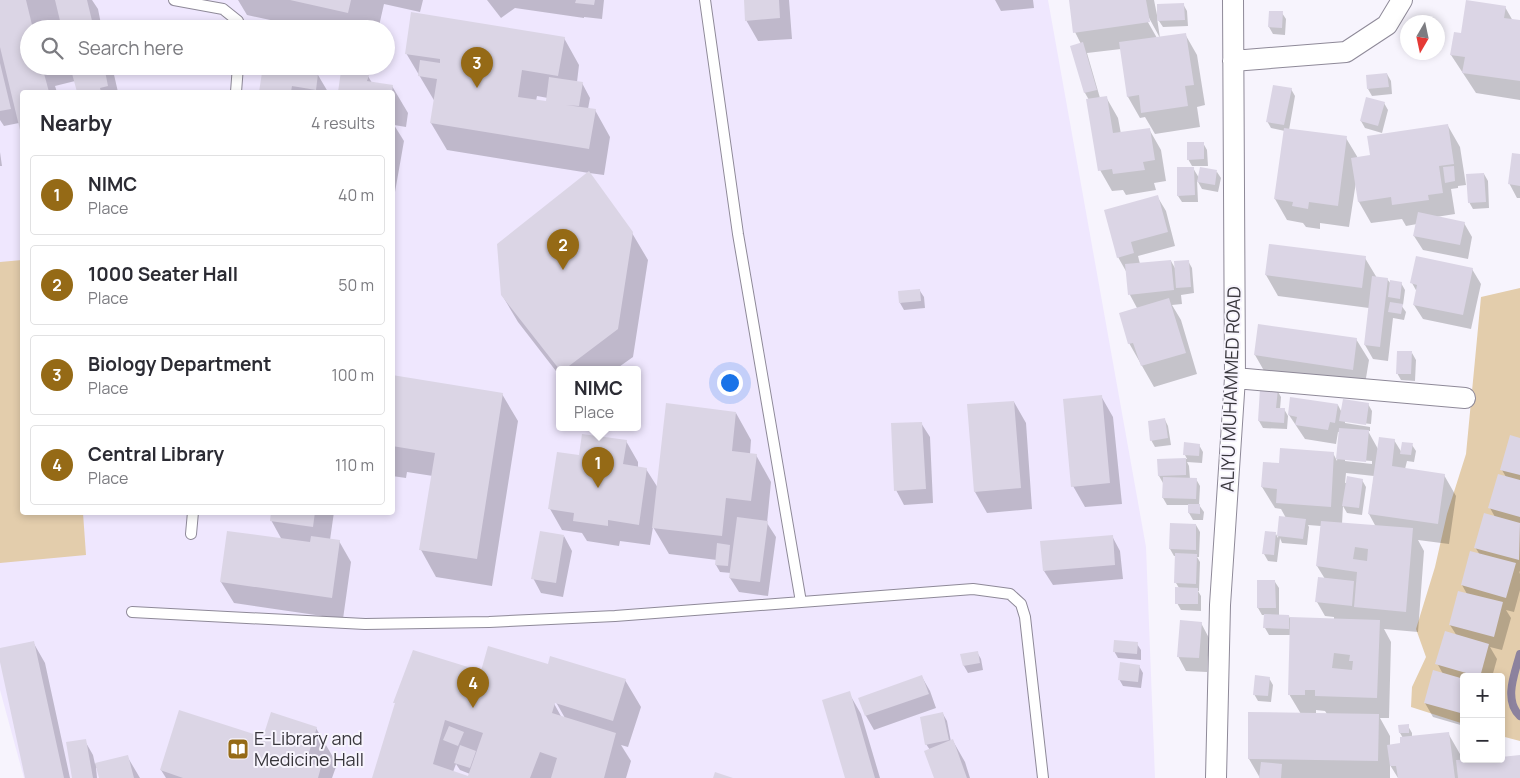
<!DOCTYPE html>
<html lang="en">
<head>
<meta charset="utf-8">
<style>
  :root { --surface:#fff; --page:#f7f7f7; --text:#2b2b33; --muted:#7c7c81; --line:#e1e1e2; --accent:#956a16 }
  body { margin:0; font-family:Manrope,sans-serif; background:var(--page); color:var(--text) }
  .controls { position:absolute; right:15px; bottom:15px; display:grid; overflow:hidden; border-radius:5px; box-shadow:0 2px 8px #0003 }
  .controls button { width:45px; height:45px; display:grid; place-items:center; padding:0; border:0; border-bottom:1px solid var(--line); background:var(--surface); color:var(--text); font:25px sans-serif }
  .compass { position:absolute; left:1400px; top:15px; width:45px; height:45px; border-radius:50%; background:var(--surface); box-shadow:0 2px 8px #0003; rotate:189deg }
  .you { position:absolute; left:729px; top:382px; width:18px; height:18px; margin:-12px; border:4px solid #fff; border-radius:50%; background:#1a73e8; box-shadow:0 0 0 8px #1a73e833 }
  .badge { display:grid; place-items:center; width:32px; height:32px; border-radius:50%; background:var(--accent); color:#fff; font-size:16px; font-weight:700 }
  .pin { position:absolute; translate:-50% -41px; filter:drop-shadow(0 1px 2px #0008) }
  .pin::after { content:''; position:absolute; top:26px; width:18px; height:15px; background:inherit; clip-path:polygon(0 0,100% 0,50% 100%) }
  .popup { position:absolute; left:556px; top:366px; width:85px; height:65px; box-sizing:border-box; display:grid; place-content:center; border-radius:5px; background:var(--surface); filter:drop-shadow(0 1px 4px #0005); font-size:16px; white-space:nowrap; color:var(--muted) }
  .popup b { font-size:19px; color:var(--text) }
  .popup::after { content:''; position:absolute; left:50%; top:100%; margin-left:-10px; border:10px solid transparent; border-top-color:var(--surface) }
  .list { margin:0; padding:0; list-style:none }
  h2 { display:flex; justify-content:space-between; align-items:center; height:65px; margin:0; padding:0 20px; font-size:21px }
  h2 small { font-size:16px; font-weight:400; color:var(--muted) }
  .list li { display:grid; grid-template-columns:32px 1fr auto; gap:15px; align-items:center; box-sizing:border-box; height:80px; margin:0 10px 10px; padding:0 10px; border:1px solid var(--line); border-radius:5px }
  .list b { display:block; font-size:19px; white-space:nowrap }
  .list p { margin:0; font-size:16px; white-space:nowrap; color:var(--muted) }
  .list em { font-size:16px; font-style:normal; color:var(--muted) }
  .icon { flex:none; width:28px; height:28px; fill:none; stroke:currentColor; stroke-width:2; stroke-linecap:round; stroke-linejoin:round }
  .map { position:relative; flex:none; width:1520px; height:778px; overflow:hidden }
  .search { position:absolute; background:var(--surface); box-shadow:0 2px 8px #0003; left:20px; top:20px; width:375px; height:55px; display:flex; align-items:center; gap:12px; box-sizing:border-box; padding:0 18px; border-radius:28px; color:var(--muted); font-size:19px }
  .panel { position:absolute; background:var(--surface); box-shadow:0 2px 8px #0003; left:20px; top:90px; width:375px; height:425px; border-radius:5px }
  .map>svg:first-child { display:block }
  .built { fill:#efe7fe; fill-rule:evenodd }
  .green { fill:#e3cdac }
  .shadow { fill:#0003; fill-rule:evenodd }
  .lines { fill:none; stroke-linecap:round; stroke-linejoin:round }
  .stream { stroke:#8c829e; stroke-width:8 }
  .building { fill:#dbd5e5; fill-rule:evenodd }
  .service-casing { stroke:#8e8998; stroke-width:12 }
  .minor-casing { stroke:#8e8998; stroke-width:22 }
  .service { stroke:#fff; stroke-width:10 }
  .minor { stroke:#fff; stroke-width:20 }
  .labels { text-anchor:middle; stroke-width:4; stroke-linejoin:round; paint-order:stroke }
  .street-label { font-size:18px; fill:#38363c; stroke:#f7f4fd }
  .poi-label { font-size:18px; fill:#38363c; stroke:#f7f4fd; text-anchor:start }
</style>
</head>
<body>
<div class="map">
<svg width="1520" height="778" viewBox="0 0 1520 778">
  <rect width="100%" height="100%" fill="#f7f4fd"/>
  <path class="built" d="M0,0h1048l98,547 9,231h-1131l-24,-88zM29,29h357v37h-357zM22,92h370v420h-370zM559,369h78v58h-78z"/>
  <path class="green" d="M22,260v252l61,1 3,42 -86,8v-301z
    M1520,288v453l-19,-5v-59h-37v47l-53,-17 1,-20 14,-30 -10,-28 19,-62 12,-53 19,-60 15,-157z"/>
  <path class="shadow" d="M3,0h89l6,9 4,20h-39l-2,-7 -21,5 1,2h-12v37h83l6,26h-40l-3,-11 -20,5 2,6h-35v40l-3,-9 -15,3 -4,-6v-119z
    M238,0h185l-3,12 -36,-8 -5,22 -13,-2 -1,5h-53l-65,-14z
    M487,0h117l-2,19 -18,-2v1l-69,-10 -14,10z
    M745,0h44l3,39 -34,2 -12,-21z
    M995,0h38l1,8 -33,3z
    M1070,0h84l3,15 1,-1v-9l25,-1 4,7 1,15 -25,1 -6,-9 3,20 -12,-22 -3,1 12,21h3l25,-4 12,21 8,50 -8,2 3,20 -45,7 -10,-17 -5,1 -12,-21 -7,-48 -34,4 13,45 6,-1 12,21 3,16 28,-5 12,21 5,31 -12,2 2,7 -30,5 -3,-5 -11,1 -12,-21 -12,-70h1l-4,-7 -13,-46 9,-3 -6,-12z
    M1505,7l8,14 7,1v78l-44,-7 -25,-38 11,-21z
    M1282,13l4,6 -1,16 -12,-1 -4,-7z
    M564,38l15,27 -2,17 5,1 8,15 -2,11 7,1 15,27 -6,38 -15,-2 43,60 16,27 -15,97 -17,12h-57v6l-41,-53 -16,-27 87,-122 -142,-23 -16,-27 4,-21 -29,-49zM537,96l11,2 1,5 -13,-2z
    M264,66l54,9 10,17h-68z
    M342,72l26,4 4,7 20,3 16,27 -2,14 -12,-2 10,16 -12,68v-117h-53z
    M1387,74l4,7 1,13 -20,2 -4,-7z
    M1291,89l4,7 -6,34 57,8 12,20 13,-2 77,-30 12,21 6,38 -8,1v2l-7,1 4,25 -19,3 28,6 8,14 -4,22 -45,-9 -9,-14 3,-12 -11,2 -4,-7 -31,4 -12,-21 -3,-20 -7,45 -29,-4v6l-14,-2 -3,-4 -16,-3 -12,-21 10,-68 -14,-3 -4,-7z
    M1384,103l4,7 -6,23 -17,-5 -4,-7z
    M1203,143l4,7 1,16h-16l-4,-7z
    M0,152l2,14h-2z
    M1520,155v43h-3l-8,-15z
    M1193,168l6,10 18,-6 4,6 -3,14 -16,-3 -5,-9 1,22h-16l-4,-6z
    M1484,174l4,7 1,27 -16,1 -4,-7z
    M1157,196l9,15 9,35 -37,10 2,8 31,-3 5,9 12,-9 4,7 2,25 -13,2 1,9 -10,1 9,15 16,54 -43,13 -25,-44 8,-35 -7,-13 -3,-22 -9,-16z
    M1365,258l12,20 10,1 4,5 10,-1 4,7 -2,15h-2l5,7 -2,8 -11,-2 -5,43 -15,-2 -8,-14 4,-37 -91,-12 -12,-21z
    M1472,269l9,15 -10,45 -48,-10 -9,-14 3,-13 -5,-9z
    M920,291l4,6 1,11 -21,2 -4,-7z
    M1356,339l13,21 -5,30 -97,-14 -12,-21z
    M1412,353l4,7 -1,21 -14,-1 -4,-7z
    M392,376l110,18 16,27 -26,165 -56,-9 -15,-27 12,-74 -26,-4 -1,6 -14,-2z
    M1261,389l16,1 4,7 -1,12h4l4,7 -1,13 -24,-1 -4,-7z
    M1101,396l12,21 9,87 -37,3 -12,-21z
    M1014,402l12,21 6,86 -45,4 -12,-21z
    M1368,404l4,7 -1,13 -26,-3v2l25,4v4h-2l10,18 16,-9 8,13 10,-8 4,6 -2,11 -7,-1 -2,8 39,6 12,21 -7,48 -31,-4 6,11 -6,81 -34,-3 7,13 -2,76h-9l10,18v10l12,-2 1,-6 -3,-5v-7h8l4,7v4l36,-4 12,21 1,7 40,-2 19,-3v22h-122l-8,-13v13h-130l-11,-19 52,-45 -12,-20 2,-59h-22l-4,-7v-13h-3l-4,-7v-26h17l4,6v28h10l2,5 43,-1v-3l-9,-1 -8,-14 8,-23 -8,-13 4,-40 -13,-1 1,2 -2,18 -25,-2 -2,-5 -3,24 -9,-1 -4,-7 12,-20 2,4 2,-21 6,1 -5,-9 -6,-1 -13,-21 18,-23 53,-11 4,8 3,-29h-2l-2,12 -31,-5 -16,-24 49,-10 4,8zM1345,459l27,2v3l-27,-3zM1346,473l28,3 -5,38 7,13 -34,-3 1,-18 4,7 15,2 4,-28 -4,-7 -17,3zM1316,710l9,1 2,3h-11z
    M736,413l15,27 -1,14 6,1 15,27 -4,41 9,14 -8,59 -29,-4 -9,-14 1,-5 -11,-1 -4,-7 1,-5 -48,-6 -16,-27 -3,18 -30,-4 -1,5 -32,-5 -5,-8 -20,-3 -12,-21 30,-52 46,-16 12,21v6l8,1 12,19z
    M1165,420l3,6 3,19 -16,2 -4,-7z
    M921,423l9,14 3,66 -29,2 -8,-15z
    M1520,439v133l-1,-1 1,3v16l-6,22 -8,-2 5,8 -9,32 -12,-3 7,12 -5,18h-28v49l-31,-9 -8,-14 18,-29 -6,-11 20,-27 -7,-11 17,-31 -5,-9 18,-30 -5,-8 20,-30 -5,-9 16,-31 -4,-7z
    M1199,445l4,7 -1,11 -15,-1 2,4 1,13h6l4,7 -1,19 5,7 -1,8h-10l-4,-7v-8h-22l-4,-7v-15l-4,-7 -1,-16 29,-1 -2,-4z
    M272,512h62l-4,28 9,1 12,21 -8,57 -109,-16 -13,-21 8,-50 53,8 -11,-20z
    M1171,524l25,1 4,7 -1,25h-2l3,5 -1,29h-1l3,5v15l-20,-1 -4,-7 2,-15 -3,-5 1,-27h-3l-4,-7z
    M564,536l8,15 -9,46 -22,-4 -8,-15z
    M1112,536l8,15 3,28 -70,6 -9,-14z
    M1201,623l8,15 -2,34 -21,-1 -8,-15z
    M33,642l12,21 25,115h-43l-27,-121v-8z
    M1137,644l4,6v10l-23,-2 -4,-7z
    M977,652l4,7 2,11 -15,3 -4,-7 -2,-11z
    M549,666l76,14 16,27 -13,40 -7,-2 10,16 -5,17h-253l109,-105zM553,697l12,21h-3l-11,-20zM456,764l4,6 10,4 -1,3 -16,-5z
    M1139,666l4,7 -2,15 -18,-2 -4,-7z
    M922,677l8,14 6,17 -62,22 -8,-14 -6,-17z
    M1269,678l4,7 -2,17 -13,-1 -4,-7z
    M849,693l12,21 19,64h-34z
    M943,714l4,7 4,21 2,-1 12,21 5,16h-35l-5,-28 -4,-6z
    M316,728l21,36 -5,14h-166l-5,-8 102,-32z
    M85,741l8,14 2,9 32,-8 13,22h-40l-2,-11 -2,1 1,10h-24z"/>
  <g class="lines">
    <path class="stream" d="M1520,654c-5,19 -17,46 0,62"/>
  </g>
  <path class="building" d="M0,0h26l7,29h-4v37h13l7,26h-27v37l-2,1 -20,-83z
    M55,0h32l7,29h-32z
    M290,0h61l-3,13z
    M576,0h19l-1,5 -19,-2z
    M744,0h35l1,18 -35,3z
    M1069,0h77l4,22 -77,11z
    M1466,0l40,6 -2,12 16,2v61l-58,-8 3,-16 -15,-2 4,-23 7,1z
    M1184,3l1,17 -28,1v-17z
    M1269,11h14l-1,17 -14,-1z
    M411,12l154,25 -7,39 -36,-6 -4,27 28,4 3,-24 34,5 -4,24 -13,-1 30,4 -7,40 -159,-26 7,-44 -19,-3 2,-16 20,3v-4l-35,-5z
    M1186,33l8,52 -9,1 3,20 -47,7 -2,-18 -12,2 -8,-55z
    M1083,42l14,48 -13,3 -14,-47z
    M0,63l11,46 -11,2z
    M70,66h34l4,20 -8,2 1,4h-24z
    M263,66h12l43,8 -2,16 -24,-4 -1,6h-32z
    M341,71l28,4 -2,6 26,4 -1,7h-54z
    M1387,73l2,14 -22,2 -1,-14z
    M1273,85l19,3 -8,37 -18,-3z
    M1107,96l6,37 37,-5 5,32 -12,2 2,8 -32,4 -1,-5 -14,2 -12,-72z
    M1366,97l19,5 -7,24 -18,-5z
    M1448,124l6,40 -15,2 4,27 -15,2 1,5 -37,5 -1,-8 -33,5 -7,-44 19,-3 -3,-19z
    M1284,128l63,8 -9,70 -29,-4 -1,7 -16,-3 1,-4 -19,-3z
    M1187,142h17v17l-17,1z
    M1512,153l8,1v32l-12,-2z
    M1454,166l1,15 -10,2 -2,-16z
    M1177,167h17l1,28 -18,1z
    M1200,167l17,3 -2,15 -18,-3z
    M589,171l44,61 -15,97 -53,40h-6l-58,-74 -4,-51z
    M1484,173l2,29 -18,1 -2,-29z
    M1158,195l10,37 -37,10 3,11 -17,5 -13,-48z
    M1418,212l47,10 -5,23 -47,-9z
    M1269,244l97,12 -4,32 -97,-13z
    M1416,256l57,12 -10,47 -50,-10 4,-20 -7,-2z
    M1171,260l3,30 -46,5 -3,-31z
    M1189,260l2,27 -15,1 -2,-27z
    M1372,276l16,2 -8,69 -16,-2z
    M1390,280l12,2 -2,17 -12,-2z
    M920,289l1,12 -22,2 -1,-12z
    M1169,298l17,55 -45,13 -8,-23 -5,1 -9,-31z
    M1390,302l13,2 -2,10 -13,-2z
    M1258,324l99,14 -4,32 -99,-15z
    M1397,351h15l-1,23h-15z
    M392,375l111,18 -26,166 -58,-9 16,-97 -43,-7z
    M1260,388l18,1 -2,19h9l-1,15 -26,-2z
    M1102,395l8,88 -39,4 -8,-88z
    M1290,397l48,7 -3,19 -5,-1 -2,8 -33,-5 2,-8 -9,-2z
    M1343,399l26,4 -3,22 -27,-4z
    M1014,401l7,87 -47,4 -7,-88z
    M666,403l70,9 -4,39 25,3 -6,47 -25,-3 -4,38 -70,-8z
    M1165,418l3,20 -18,3 -2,-20z
    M922,422l4,67 -32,2 -3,-68z
    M1339,428l30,2 -3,32 -30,-3z
    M582,434l45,6 -4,24 24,4 -8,57 -31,-5v6l-35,-5 1,-8 -26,-4 9,-57 22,3z
    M1510,435l10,3v37l-20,-5z
    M1379,437l16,2 -3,27 53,8 -7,50 -70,-10z
    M1184,442l16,2 -1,12 -16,-1z
    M1402,442l11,1 -2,12 -11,-1z
    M1280,448l54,4 -3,55 -55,-4 1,-14 -16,-2 2,-25 16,1z
    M1186,458v17l-28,1 -1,-17z
    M1498,474l22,6v37l-32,-9z
    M1347,476l16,3 -4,29 -17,-2z
    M1163,477l34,1 -1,21 -34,-1z
    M1188,504h12v10l-12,-1z
    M271,512h44l-2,15 -43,-6z
    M1484,513l36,10 -1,37 -45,-12z
    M1279,516l27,3 -3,20 -26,-3z
    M737,517l31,4 -8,61 -31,-4z
    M1321,521l92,7 -7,84 -52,-5 3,-35 -41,-6zM1355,547l13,2 -1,12 -14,-2z
    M1170,523l26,1v26l-27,-1z
    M227,531l83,11 1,-6 29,4 -8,58 -112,-16z
    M540,531l24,4 -8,48 -25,-4z
    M1265,531l11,1 -2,23 -12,-1z
    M1113,535l2,30 -72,6 -3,-30z
    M717,543l13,2 -2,21 -13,-1z
    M1470,551l46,12 -10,35 -45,-13z
    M1175,553l22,1 -1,30 -22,-1z
    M1318,577l36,4 -2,25 -37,-4z
    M1257,580h18l1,28h-19z
    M1175,587l23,1v16h-23z
    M1458,591l45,11 -9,35 -45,-12z
    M1264,614l25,1v14l-26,-1z
    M1290,617l90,3 -3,78 -62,-2v-6h-10v5h-17zM1334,653l16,2 -1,6h4l-1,9 -20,-2z
    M1180,620l22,2 -3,36 -22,-1z
    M1445,631l44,13 -9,33 -45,-13z
    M1114,640l24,2 -1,12 -24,-2z
    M34,641l30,137h-39l-25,-116v-14z
    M488,646l60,18 2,-8 76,23 -13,42 -58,-18 -3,10 64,20 -12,45h-53l6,-20 -17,-6 -10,26h-158l23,-75h-2l20,-53 68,21zM445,720l38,13 -15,43 -35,-12z
    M978,651l2,12 -17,3 -3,-12z
    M1120,662l20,3 -2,17 -20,-2z
    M1433,670l31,9v35l-40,-11z
    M922,675l7,19 -64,22 -7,-18z
    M1255,675l15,2 -2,19 -15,-1z
    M850,691l25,87h-30l-23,-78z
    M179,710l84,27 8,-25 46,15 -11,35 15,5 -3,11h-135l-23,-8z
    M943,712l6,28 -24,5 -5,-28z
    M1248,712l131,2 -1,47 -130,-2z
    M1409,724v9h-10l-1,-8z
    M449,726l15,6 -6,14 -15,-6z
    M1449,732l6,46h-57l-2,-12h-6l-3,-21 13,-2v-6z
    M86,739l7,39h-21l-6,-36z
    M953,739l14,39h-33l-10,-27z
    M460,745l16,6 -6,17 -16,-5z
    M128,755l6,23h-35l-4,-15z
    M1520,755v23h-62l-2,-18 45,-1v-2z
    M1261,762l21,2 -1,14h-22z
    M715,772l18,6h-20z"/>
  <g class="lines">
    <g class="service-casing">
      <path id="service" d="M174,0l49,9 15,12 2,8
        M705,0l33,234 63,368
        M236,92l2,-26
        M191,534l2,-22
        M132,612l233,12 124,-2 126,-6 358,-27 37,5 11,10 4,13 18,161"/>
    </g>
    <g class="minor-casing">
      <path id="minor" d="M1233,61l113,-9 41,-27 15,-25
        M1235,378l230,20
        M1216,778l4,-173 15,-227 -2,-378"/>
    </g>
    <use href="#service" class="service"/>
    <use href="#minor" class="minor"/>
  </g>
  <defs>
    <g id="library-square" transform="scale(1.125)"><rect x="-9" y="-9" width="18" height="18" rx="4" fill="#956a16" stroke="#f7f4fd"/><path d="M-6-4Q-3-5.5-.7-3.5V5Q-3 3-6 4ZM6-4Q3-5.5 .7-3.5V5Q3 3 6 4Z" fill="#fff"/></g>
  </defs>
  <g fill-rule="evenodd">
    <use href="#library-square" x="238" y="749"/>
  </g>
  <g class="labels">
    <g class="street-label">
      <text transform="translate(1231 389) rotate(-88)" y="6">ALIYU MUHAMMED ROAD</text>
    </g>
    <g class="poi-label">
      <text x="254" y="745">E-Library and<tspan x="254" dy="21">Medicine Hall</tspan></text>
    </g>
  </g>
</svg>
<div class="controls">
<button>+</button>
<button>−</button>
</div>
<svg class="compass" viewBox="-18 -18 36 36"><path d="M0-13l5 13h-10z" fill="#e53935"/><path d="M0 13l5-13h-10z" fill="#7c7c81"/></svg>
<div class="you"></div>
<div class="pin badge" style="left:598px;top:488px">1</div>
<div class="popup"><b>NIMC</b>Place</div>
<div class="pin badge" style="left:563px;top:270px">2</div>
<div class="pin badge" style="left:477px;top:88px">3</div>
<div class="pin badge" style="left:473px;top:708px">4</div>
<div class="search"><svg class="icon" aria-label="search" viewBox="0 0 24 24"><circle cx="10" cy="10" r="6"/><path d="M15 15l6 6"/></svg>Search here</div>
<section class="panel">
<h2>Nearby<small>4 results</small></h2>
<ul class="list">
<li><span class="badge">1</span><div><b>NIMC</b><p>Place</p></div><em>40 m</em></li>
<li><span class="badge">2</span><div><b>1000 Seater Hall</b><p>Place</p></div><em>50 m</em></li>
<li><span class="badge">3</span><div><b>Biology Department</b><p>Place</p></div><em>100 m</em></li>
<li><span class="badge">4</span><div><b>Central Library</b><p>Place</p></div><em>110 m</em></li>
</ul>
</section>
</div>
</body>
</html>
